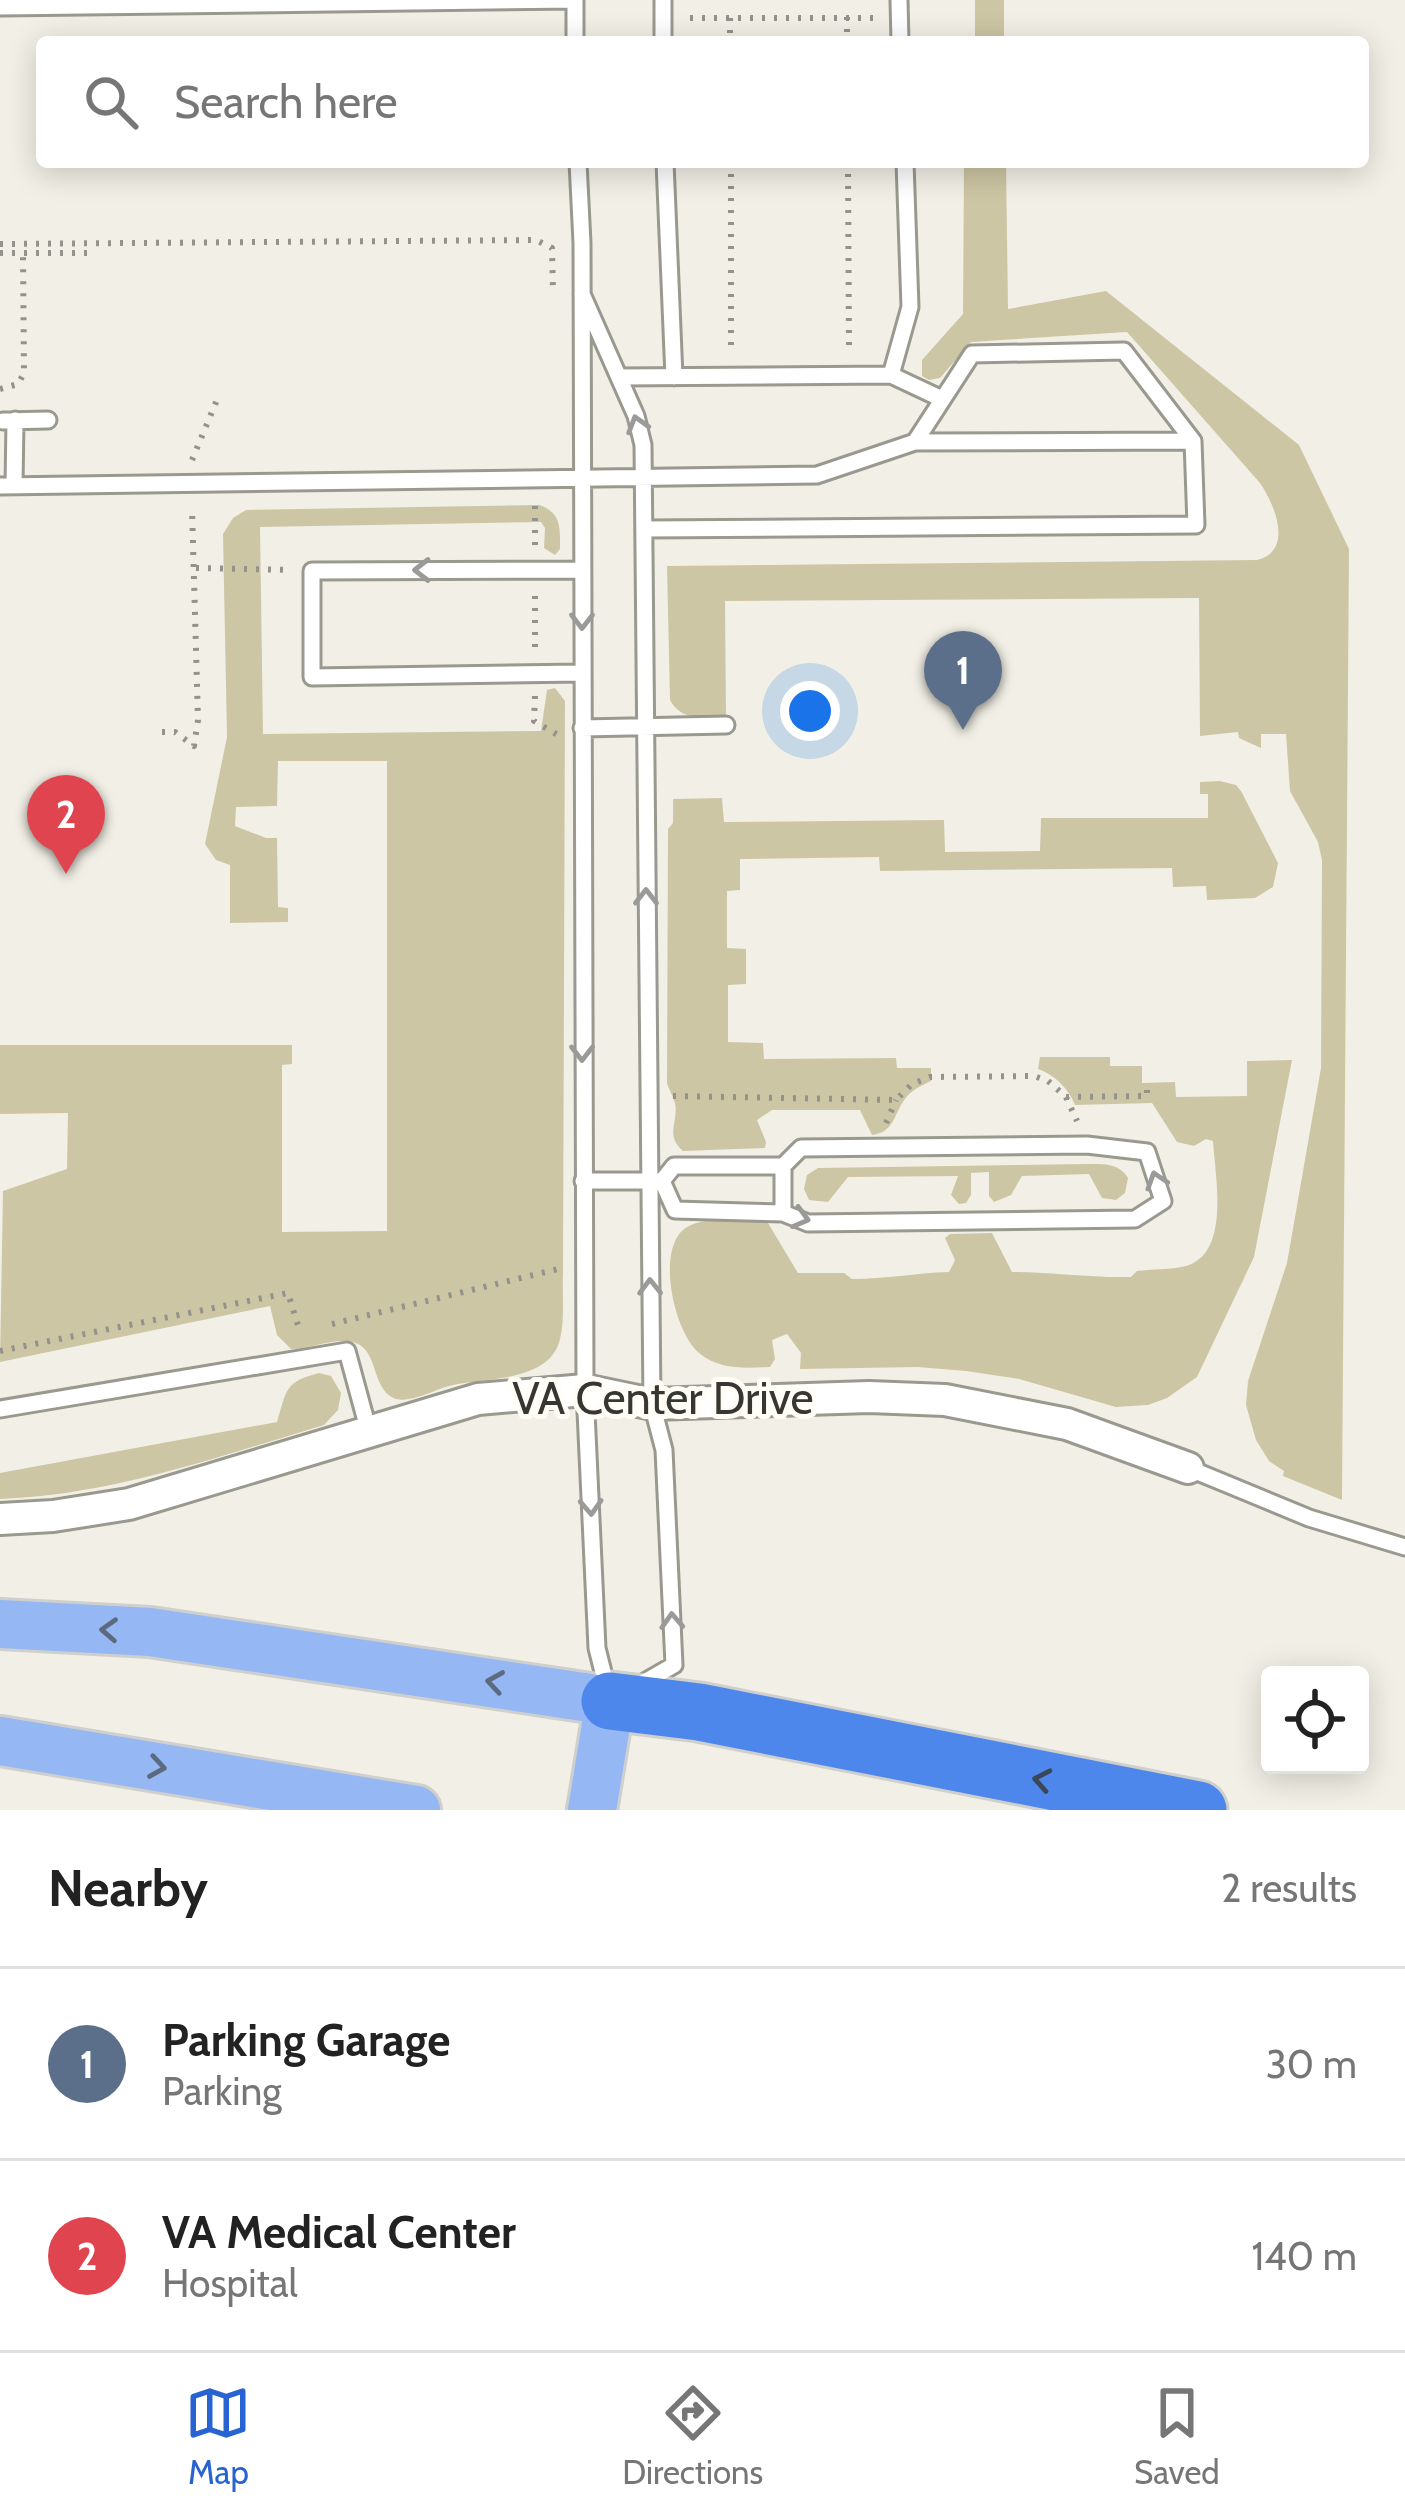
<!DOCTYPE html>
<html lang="en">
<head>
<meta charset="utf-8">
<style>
  :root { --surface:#fff; --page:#f6f6f6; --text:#222; --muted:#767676; --line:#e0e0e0; --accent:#2764d1 }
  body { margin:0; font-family:Cabin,sans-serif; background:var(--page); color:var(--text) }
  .controls { position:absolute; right:36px; bottom:36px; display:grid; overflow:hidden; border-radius:12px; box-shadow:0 6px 30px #0003 }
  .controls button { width:108px; height:108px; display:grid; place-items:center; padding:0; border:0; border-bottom:3px solid var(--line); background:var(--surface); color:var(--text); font:60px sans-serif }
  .you { position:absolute; left:810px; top:711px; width:42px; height:42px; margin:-30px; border:9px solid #fff; border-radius:50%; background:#1a73e8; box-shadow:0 0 0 18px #1a73e833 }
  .badge { display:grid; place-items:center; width:78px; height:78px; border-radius:50%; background:var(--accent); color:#fff; font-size:39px; font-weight:700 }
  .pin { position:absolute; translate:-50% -99px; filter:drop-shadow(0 3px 6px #0008) }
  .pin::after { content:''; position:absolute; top:63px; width:42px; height:36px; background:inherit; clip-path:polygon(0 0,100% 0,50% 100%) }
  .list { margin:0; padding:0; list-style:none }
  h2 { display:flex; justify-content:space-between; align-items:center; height:156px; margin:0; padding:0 48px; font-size:51px }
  h2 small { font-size:39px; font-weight:400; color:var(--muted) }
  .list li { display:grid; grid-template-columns:78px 1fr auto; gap:36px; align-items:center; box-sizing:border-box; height:192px; padding:0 48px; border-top:3px solid var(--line) }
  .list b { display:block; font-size:45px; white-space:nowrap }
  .list p { margin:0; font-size:39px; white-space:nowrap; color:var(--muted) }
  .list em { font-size:39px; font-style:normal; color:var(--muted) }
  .icon { flex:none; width:66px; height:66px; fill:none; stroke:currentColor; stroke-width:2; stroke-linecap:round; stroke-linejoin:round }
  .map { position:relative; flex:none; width:1405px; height:1810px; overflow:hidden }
  .search { position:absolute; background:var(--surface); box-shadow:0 6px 30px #0003; left:36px; right:36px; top:36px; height:132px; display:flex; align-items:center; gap:30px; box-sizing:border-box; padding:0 42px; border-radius:12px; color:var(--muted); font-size:45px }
  .sheet { height:540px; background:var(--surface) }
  nav { display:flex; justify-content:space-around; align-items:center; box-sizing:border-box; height:168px; border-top:3px solid var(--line); background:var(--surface); font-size:33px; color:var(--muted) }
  nav a { display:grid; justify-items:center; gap:6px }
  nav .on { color:var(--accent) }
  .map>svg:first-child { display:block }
  .green { fill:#cdc6a4 }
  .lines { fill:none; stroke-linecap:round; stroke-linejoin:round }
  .lane-casing { stroke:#9a9990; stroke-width:21 }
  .street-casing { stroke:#9a9990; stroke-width:36 }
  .primary-casing { stroke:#cfcfce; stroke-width:54 }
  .highway-casing { stroke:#cfcfce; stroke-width:63 }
  .path { stroke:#93928b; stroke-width:6; stroke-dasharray:3 9; stroke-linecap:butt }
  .lane { stroke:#fff; stroke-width:15 }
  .street { stroke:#fff; stroke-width:30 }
  .primary { stroke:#95b7f3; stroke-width:48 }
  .highway { stroke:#4e87eb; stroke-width:57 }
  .oneway { stroke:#9a9a98 }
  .oneway2 { stroke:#5c6a7f }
  .oneway3 { stroke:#3b4657 }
  .labels { text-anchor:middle; stroke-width:10; stroke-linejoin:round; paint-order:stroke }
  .street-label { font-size:45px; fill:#363632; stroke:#fffdf5 }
</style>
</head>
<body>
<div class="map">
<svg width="1405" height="1810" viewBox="0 0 1405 1810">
  <rect width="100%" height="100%" fill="#f2f0e6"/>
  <path class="green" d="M975,0h29v42h-29z
    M964,162h42l2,147 98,-18 193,154 50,104 -7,951 -59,-24 1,-5 -15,-10 -13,-21 -10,-35 2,-24 39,-118 34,-195 1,-208 -4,-18 -28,-51 -4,-57h-25v14l-22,-10 -1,-6 -38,4 -1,-138 -474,3 1,116c-22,1 -45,4 -56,-17l-3,-134 590,-6c37,-9 18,-55 3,-77l-133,-151 -156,10 -31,36 -11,2 -7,-4v-16l41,-46z
    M539,505c23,8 21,23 21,44l-5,6 -11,-7 1,-20 -4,-6 -281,5 3,207 278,-3 6,-41 8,-2 10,13 -2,573c-1,21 2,45 -3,65 -10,44 -76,38 -111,47 -15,4 -38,17 -53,13 -28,-10 -14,-56 -50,-58 -18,-1 -37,8 -55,8l-14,-14 -7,-29 -270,56 3,-171 64,-22 1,-56 -68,1v-69h292v19l-10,1v167l105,-1v-470h-109l-1,45 -41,1 -1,19 31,12h11l1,69 10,1v14l-58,1v-58l-14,-5 -11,-16 22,-107 -4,-203 10,-16 13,-8z
    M1220,781l16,4 5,6 37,72 -5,24 -18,11 -48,2 -1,-14 -33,1 -1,-19 -292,3 -1,-14 -139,2v31l-13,1v57l19,1v35l-18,1v57l35,1 1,16 132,-1 1,10h34v13c-10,5 -20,9 -26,18 -12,16 -10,33 -33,36l-12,-25h-88l-15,10 9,22 -1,6 -82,3c-19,-17 -4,-29 -8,-48 -2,-7 -6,-13 -8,-20l1,-254 5,-6v-24l49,-1 2,24 220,-2 1,32 95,-1 1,-33h167v-24h-8v-12z
    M1040,1057h70v9h32v17l33,-1 1,15 71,-1v-35l45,-1 -38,197 -57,120 -30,21 -19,7 -32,2 -97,-28 -53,-8 -48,-4 -118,2 1,-16 -14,-19 -15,6 3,19 -5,8c-26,1 -50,3 -71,-14 -26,-22 -44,-107 -12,-126 19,-11 52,-6 74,-7l7,3 30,50h46l8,6c34,0 63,-6 97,-7l6,-12 -10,-22 5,-4 42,-1 20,39c41,0 77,6 119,5l6,-6c15,-2 33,-1 49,-5 45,-13 29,-90 27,-125l-7,-2 -12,7 -17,-4 -25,-39 -77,2c-7,-17 -20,-30 -37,-36z
    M1088,1164c16,0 31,-1 40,14l-3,15 -9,7 -14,-2 -13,-24 -67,2 -11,19 -17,7 -5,-6v-24l-18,1v22l-5,8 -7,1 -8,-9 7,-19 -110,1 -20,25 -19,-2 -5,-11 3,-14 11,-7z
    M319,1373l12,3 10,17 -3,17 -14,15c-107,32 -211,70 -324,74v-26l277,-51c10,-32 7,-40 42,-49z"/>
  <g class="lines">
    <g class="lane-casing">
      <path id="lane" d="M663,0v42
        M899,0l1,42
        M0,7l575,-7v42
        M578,162l4,81 3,1147 12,258 11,44
        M665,162l9,215
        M582,294l54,122 7,29 9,959 12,46 10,215 -40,23
        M891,375l51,24
        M619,377l272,-2 19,-68 -5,-145
        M3,421l45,-1
        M0,486l817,-11 98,-33 278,-1 -69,-90 -152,3 -57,88
        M14,486l1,-66
        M644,529l552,-4 -3,-84
        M581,570l-269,1v106l270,-4
        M582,728l144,-3
        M583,1181h75
        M662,1181l13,29 108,3 25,10 327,-4 28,-18 -16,-49 -60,-7 -286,3 -18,18v47
        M662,1181l12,-15h109
        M0,1409l347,-58 22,81
        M1188,1468l121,50 96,29"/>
    </g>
    <g class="street-casing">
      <path id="street" d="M0,1519l53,-3 76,-12 349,-105 107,-9 67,14 217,-7 76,3 122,24 121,44"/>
    </g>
    <g class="primary-casing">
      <path id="primary" d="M0,1624l150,8 460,69 -18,109
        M0,1741l416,69"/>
    </g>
    <g class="highway-casing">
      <path id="highway" d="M610,1701l89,11 499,98"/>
    </g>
    <path class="path" d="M847,17v25
      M690,18h185
      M730,18v24
      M731,162v188
      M848,162l1,188
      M0,244l536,-4 16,8 1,43
      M0,253h88v7
      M0,389l18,-5 6,-11 -1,-120
      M192,460l27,-65
      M535,545v-41
      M196,568l95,2
      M535,647v-53
      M535,696l-1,25 24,14
      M162,732h13l19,14 4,-26 -6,-211
      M673,1096l223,4 16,-16 18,-7 104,-1 14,5 18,16 81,-1v-7
      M1066,1097l11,24
      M886,1123l10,-23
      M332,1324l226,-55
      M0,1351l288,-58 12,39"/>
    <use href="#lane" class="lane"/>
    <use href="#street" class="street"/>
    <use href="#primary" class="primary"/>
    <use href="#highway" class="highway"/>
  </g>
  <defs><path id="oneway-chevron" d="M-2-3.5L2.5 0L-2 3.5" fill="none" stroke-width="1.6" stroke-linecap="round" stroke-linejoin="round" transform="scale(3)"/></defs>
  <g class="oneway">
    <use href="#oneway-chevron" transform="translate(637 424) rotate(-107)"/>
    <use href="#oneway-chevron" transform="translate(422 570) rotate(180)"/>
    <use href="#oneway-chevron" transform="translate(582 621) rotate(90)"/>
    <use href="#oneway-chevron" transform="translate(646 897) rotate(-90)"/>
    <use href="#oneway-chevron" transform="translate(582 1053) rotate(90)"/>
    <use href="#oneway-chevron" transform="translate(1156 1180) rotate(-108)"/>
    <use href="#oneway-chevron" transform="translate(801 1218) rotate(15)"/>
    <use href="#oneway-chevron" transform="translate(650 1287) rotate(-91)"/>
    <use href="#oneway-chevron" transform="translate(591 1507) rotate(87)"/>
    <use href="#oneway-chevron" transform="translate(672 1621) rotate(-93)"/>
  </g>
  <g class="oneway2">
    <use href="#oneway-chevron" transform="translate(109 1630) rotate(-177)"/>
    <use href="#oneway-chevron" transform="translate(495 1682) rotate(-171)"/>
    <use href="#oneway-chevron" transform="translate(157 1767) rotate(9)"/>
  </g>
  <use class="oneway3" href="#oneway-chevron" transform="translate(1042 1780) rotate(-169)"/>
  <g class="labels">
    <g class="street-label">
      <text x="663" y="1414">VA Center Drive</text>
    </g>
  </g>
</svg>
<div class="controls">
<button><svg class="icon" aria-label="locate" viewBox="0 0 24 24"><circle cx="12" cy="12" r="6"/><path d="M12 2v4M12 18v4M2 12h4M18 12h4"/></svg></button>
</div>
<div class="you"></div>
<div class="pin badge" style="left:963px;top:730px;background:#5c6f8a">1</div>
<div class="pin badge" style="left:66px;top:874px;background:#e0444e">2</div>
<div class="search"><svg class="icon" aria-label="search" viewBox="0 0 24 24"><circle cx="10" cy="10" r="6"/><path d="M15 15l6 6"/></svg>Search here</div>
</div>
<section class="sheet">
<h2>Nearby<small>2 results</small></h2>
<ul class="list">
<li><span class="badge" style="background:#5c6f8a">1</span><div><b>Parking Garage</b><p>Parking</p></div><em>30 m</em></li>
<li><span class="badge" style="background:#e0444e">2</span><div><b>VA Medical Center</b><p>Hospital</p></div><em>140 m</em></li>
</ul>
</section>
<nav>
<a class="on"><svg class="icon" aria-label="map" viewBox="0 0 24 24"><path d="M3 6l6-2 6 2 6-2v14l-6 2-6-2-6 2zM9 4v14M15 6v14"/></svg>Map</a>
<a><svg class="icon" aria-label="directions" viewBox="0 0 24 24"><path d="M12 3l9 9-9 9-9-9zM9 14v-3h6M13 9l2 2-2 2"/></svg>Directions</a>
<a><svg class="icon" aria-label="saved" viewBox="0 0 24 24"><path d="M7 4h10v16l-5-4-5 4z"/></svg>Saved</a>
</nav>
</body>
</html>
